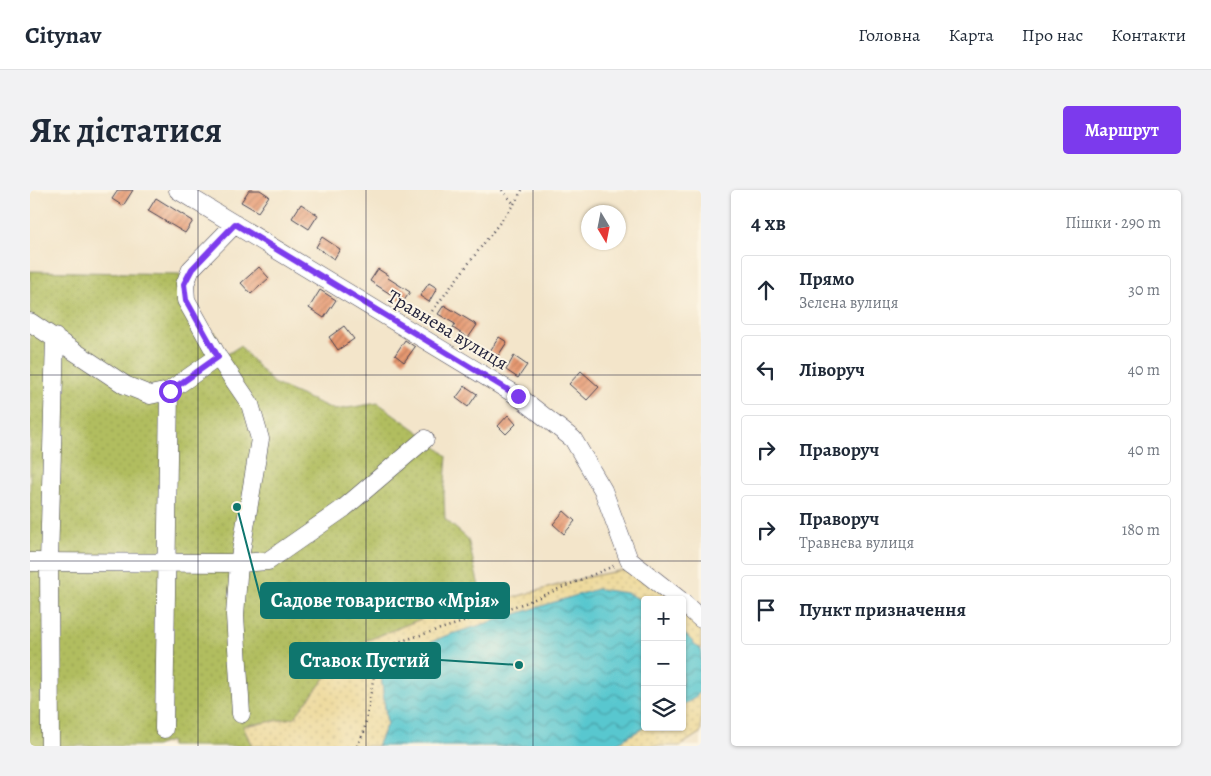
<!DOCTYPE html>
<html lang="uk">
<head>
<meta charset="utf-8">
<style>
  :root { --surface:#fff; --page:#f2f2f3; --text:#1f2937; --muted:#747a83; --line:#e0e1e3; --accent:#7c3aed }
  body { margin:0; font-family:Alegreya,serif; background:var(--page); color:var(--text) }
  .controls { position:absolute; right:15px; bottom:15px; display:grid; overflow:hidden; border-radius:5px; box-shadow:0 1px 4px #0004 }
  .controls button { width:45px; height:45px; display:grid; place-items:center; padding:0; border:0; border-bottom:1px solid var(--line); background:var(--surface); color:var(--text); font:25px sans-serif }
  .compass { position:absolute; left:551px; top:15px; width:45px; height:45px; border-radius:50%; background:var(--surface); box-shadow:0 1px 4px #0004; rotate:170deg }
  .stop { position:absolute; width:15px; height:15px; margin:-11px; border:4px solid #7c3aed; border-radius:50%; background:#fff }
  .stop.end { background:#7c3aed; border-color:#fff; box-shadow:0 1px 5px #0008 }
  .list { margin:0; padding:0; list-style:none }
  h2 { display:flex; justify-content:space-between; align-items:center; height:65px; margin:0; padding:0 20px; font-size:21px }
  h2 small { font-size:16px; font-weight:400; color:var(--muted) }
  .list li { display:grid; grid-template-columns:32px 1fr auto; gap:15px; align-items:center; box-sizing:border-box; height:70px; margin:0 10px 10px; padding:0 10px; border:1px solid var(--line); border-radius:5px }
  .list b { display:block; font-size:19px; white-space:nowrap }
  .list p { margin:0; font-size:16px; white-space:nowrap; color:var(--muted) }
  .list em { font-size:16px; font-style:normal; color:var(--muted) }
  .icon { flex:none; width:28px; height:28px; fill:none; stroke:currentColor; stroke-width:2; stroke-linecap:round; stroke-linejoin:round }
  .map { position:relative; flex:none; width:671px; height:556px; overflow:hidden; border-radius:5px }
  header { display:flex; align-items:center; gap:30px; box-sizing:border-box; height:70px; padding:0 25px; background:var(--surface); border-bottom:1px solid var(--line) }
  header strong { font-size:24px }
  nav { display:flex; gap:28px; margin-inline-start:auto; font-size:18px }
  .intro { display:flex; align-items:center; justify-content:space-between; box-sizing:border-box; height:120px; padding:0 30px }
  h1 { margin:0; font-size:35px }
  .button { padding:12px 22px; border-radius:5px; background:var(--accent); color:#fff; font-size:18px; font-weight:700 }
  main { display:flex; gap:30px; padding:0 30px }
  aside { flex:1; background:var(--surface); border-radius:5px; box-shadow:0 1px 4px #0004 }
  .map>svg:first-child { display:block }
  .grass { fill:url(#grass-dots); stroke:#6a704d }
  .sand { fill:url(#sand-dots); stroke:#887e6c }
  .water { fill:url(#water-waves); stroke:#3e7485 }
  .building { fill:url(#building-hatch) }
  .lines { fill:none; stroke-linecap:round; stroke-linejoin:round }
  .minor-casing { stroke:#413f50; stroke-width:19 }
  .path { stroke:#413f50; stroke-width:2.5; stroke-dasharray:1 4; stroke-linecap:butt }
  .minor { stroke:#fff; stroke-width:18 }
  .route { stroke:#7c3aed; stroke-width:6 }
  .grid { fill:none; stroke:#22223b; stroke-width:1; stroke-opacity:0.55 }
  .labels { text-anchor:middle; stroke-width:4; stroke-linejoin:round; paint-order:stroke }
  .street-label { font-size:19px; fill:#22223b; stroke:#fcf5e5 }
  .leader { fill:none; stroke:#0f766e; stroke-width:2 }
  .callout-dot { fill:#0f766e; stroke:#fcf5e5; stroke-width:2 }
  .callout { fill:#0f766e; stroke:#0f766e; stroke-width:2 }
  .callout-label { font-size:20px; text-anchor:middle; font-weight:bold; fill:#fff }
</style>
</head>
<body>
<header>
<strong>Citynav</strong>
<nav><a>Головна</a><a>Карта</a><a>Про нас</a><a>Контакти</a></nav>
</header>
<div class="intro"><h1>Як дістатися</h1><a class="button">Маршрут</a></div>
<main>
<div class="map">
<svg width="671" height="556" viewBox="0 0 671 556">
  <defs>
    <pattern id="grass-dots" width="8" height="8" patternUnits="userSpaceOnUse" patternTransform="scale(1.25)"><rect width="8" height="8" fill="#b1bd5f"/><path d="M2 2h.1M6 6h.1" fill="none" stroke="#98a253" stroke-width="1.8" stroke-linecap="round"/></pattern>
    <pattern id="sand-dots" width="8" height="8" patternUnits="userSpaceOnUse" patternTransform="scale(1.25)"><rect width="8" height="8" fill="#eeda9e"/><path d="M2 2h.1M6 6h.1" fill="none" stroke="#ccbb89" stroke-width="1.8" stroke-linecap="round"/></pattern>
    <pattern id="water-waves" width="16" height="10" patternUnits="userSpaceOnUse" patternTransform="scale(1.25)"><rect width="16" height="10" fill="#59c7cf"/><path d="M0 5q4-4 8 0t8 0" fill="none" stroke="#49a1a9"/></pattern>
    <pattern id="building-hatch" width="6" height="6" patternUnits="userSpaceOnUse" patternTransform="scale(1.25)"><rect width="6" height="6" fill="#e79971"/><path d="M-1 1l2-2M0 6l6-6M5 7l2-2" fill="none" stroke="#bb7c5e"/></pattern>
  </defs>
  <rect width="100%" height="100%" fill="#fcf5e5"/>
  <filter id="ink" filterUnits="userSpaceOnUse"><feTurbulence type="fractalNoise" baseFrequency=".02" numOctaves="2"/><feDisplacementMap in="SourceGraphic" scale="10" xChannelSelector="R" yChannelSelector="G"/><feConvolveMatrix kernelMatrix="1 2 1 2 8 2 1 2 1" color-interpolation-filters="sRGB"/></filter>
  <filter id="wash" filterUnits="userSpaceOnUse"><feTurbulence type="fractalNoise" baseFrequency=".0096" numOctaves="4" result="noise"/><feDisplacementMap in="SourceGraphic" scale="20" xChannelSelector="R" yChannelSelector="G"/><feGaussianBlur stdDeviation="1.12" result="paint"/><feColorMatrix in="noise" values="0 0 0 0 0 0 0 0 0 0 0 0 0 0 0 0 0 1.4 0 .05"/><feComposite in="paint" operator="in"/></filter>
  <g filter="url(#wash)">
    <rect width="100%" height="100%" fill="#f3e5ca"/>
    <path class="grass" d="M0,81l150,3 21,64 14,-6 11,23 14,-9 33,37 62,27 43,-7 45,32 24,21 -3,39 1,24 23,20 13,56 -120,48 -31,29 -36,46 -51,8 9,20h-81l-1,-5 -15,5h-125z"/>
    <path class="sand" d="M604,378l45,32h-34v3l-264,72 6,49 -10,22h-125l-9,-20 51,-8 36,-46 31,-29 120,-48 12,8 94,-26z
      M652,412l19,19v29l-19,-19z
      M671,501v41l-21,14h-68l33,-19h37v-21l11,-7z"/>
    <path class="water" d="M567,399l30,4 18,9v125l-33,19h-235l10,-22 -6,-49 23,-21 41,-18z
      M652,441l19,19v41l-8,8 -11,7z"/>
    <g id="blocks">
      <path class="building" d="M88,0h15l-10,16 -11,-7z
        M219,0h11l9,6 -11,16 -17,-10z
        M126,8l37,23 -8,12 -37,-22z
        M271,14l17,11 -9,14 -17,-11z
        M292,47l18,12 -6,10 -18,-12z
        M229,77l10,11 -18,16 -10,-11z
        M348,79l11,7 -1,2 22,14 -7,10 -33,-21z
        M399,93l8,5 -8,14 -9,-6z
        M290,100l16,10 -12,18 -15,-10z
        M414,115l33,20 -9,13 -15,-10 2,-4 -17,-10z
        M314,136l10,13 -16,11 -9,-13z
        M469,147l8,5 -9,14 -8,-5z
        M375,150l10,7 -11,15 -9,-7z
        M484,166l13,9 -9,13 -12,-8z
        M551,181l18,16 -12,13 -18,-16z
        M435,196l12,8 -9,13 -12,-9z
        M478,225l8,9 -10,10 -8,-8z
        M534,321l11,10 -11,13 -11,-10z"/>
    </g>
  </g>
  <g filter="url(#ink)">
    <use href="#blocks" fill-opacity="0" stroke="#413f50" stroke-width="1"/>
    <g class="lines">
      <g class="minor-casing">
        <path id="minor" d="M148,0l340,206 55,43 30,51 26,70 51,40
          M205,34l-44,45 -6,15 1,16 32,57 32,47 10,35 -21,124 -4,52 6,99
          M0,132l95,63 25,10 19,-4 49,-34
          M0,372l209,1 29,-2 76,-53 81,-69
          M652,412l19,17
          M134,539l5,-338
          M20,556l-1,-183 6,-226"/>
      </g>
      <path class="path" d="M472,0l12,14
        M393,133l91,-119 8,-14
        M327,556l7,-14 13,-74 21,-16 127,-39 91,-38"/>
      <use href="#minor" class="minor"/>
    </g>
  </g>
  <g class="lines" filter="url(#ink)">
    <path class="route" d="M140,201l48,-34 -32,-57 -2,-16 8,-15 43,-45 283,172"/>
  </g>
  <path class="grid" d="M168,0v556M336,0v556M503,0v556M0,185h671M0,371h671"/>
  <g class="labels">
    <g class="street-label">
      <text transform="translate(418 139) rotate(31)" y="7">Травнева вулиця</text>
    </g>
  </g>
  <path class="leader" d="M207 317L231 410M489 475L410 470"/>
  <g class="callout-dot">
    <circle cx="207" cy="317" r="5"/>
    <circle cx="489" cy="475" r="5"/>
  </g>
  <g class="callout">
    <rect x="231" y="393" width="248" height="35" rx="5"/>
    <rect x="260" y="453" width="150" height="35" rx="5"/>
  </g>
  <g class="callout-label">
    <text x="355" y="417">Садове товариство «Мрія»</text>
    <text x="335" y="477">Ставок Пустий</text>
  </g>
</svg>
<div class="controls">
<button>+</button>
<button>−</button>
<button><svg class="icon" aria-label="layers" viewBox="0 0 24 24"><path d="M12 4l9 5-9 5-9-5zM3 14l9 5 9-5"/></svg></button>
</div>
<svg class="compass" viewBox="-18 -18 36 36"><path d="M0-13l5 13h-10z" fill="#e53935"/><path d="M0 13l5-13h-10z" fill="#747a83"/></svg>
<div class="stop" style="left:140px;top:201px"></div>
<div class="stop end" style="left:488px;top:206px"></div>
</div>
<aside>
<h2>4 хв<small>Пішки · 290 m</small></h2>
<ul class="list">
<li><svg class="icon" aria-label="ahead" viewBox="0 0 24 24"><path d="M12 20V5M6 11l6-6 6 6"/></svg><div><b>Прямо</b><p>Зелена вулиця</p></div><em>30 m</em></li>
<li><svg class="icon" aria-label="left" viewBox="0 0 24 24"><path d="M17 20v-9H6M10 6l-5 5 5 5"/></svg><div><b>Ліворуч</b></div><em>40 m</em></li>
<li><svg class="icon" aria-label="right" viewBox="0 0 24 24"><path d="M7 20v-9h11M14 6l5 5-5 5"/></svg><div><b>Праворуч</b></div><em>40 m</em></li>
<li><svg class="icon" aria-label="right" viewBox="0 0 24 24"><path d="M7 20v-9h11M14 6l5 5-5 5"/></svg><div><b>Праворуч</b><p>Травнева вулиця</p></div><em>180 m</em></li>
<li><svg class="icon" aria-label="arrive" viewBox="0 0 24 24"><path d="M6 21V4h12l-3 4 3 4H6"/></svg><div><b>Пункт призначення</b></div></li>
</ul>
</aside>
</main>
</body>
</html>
